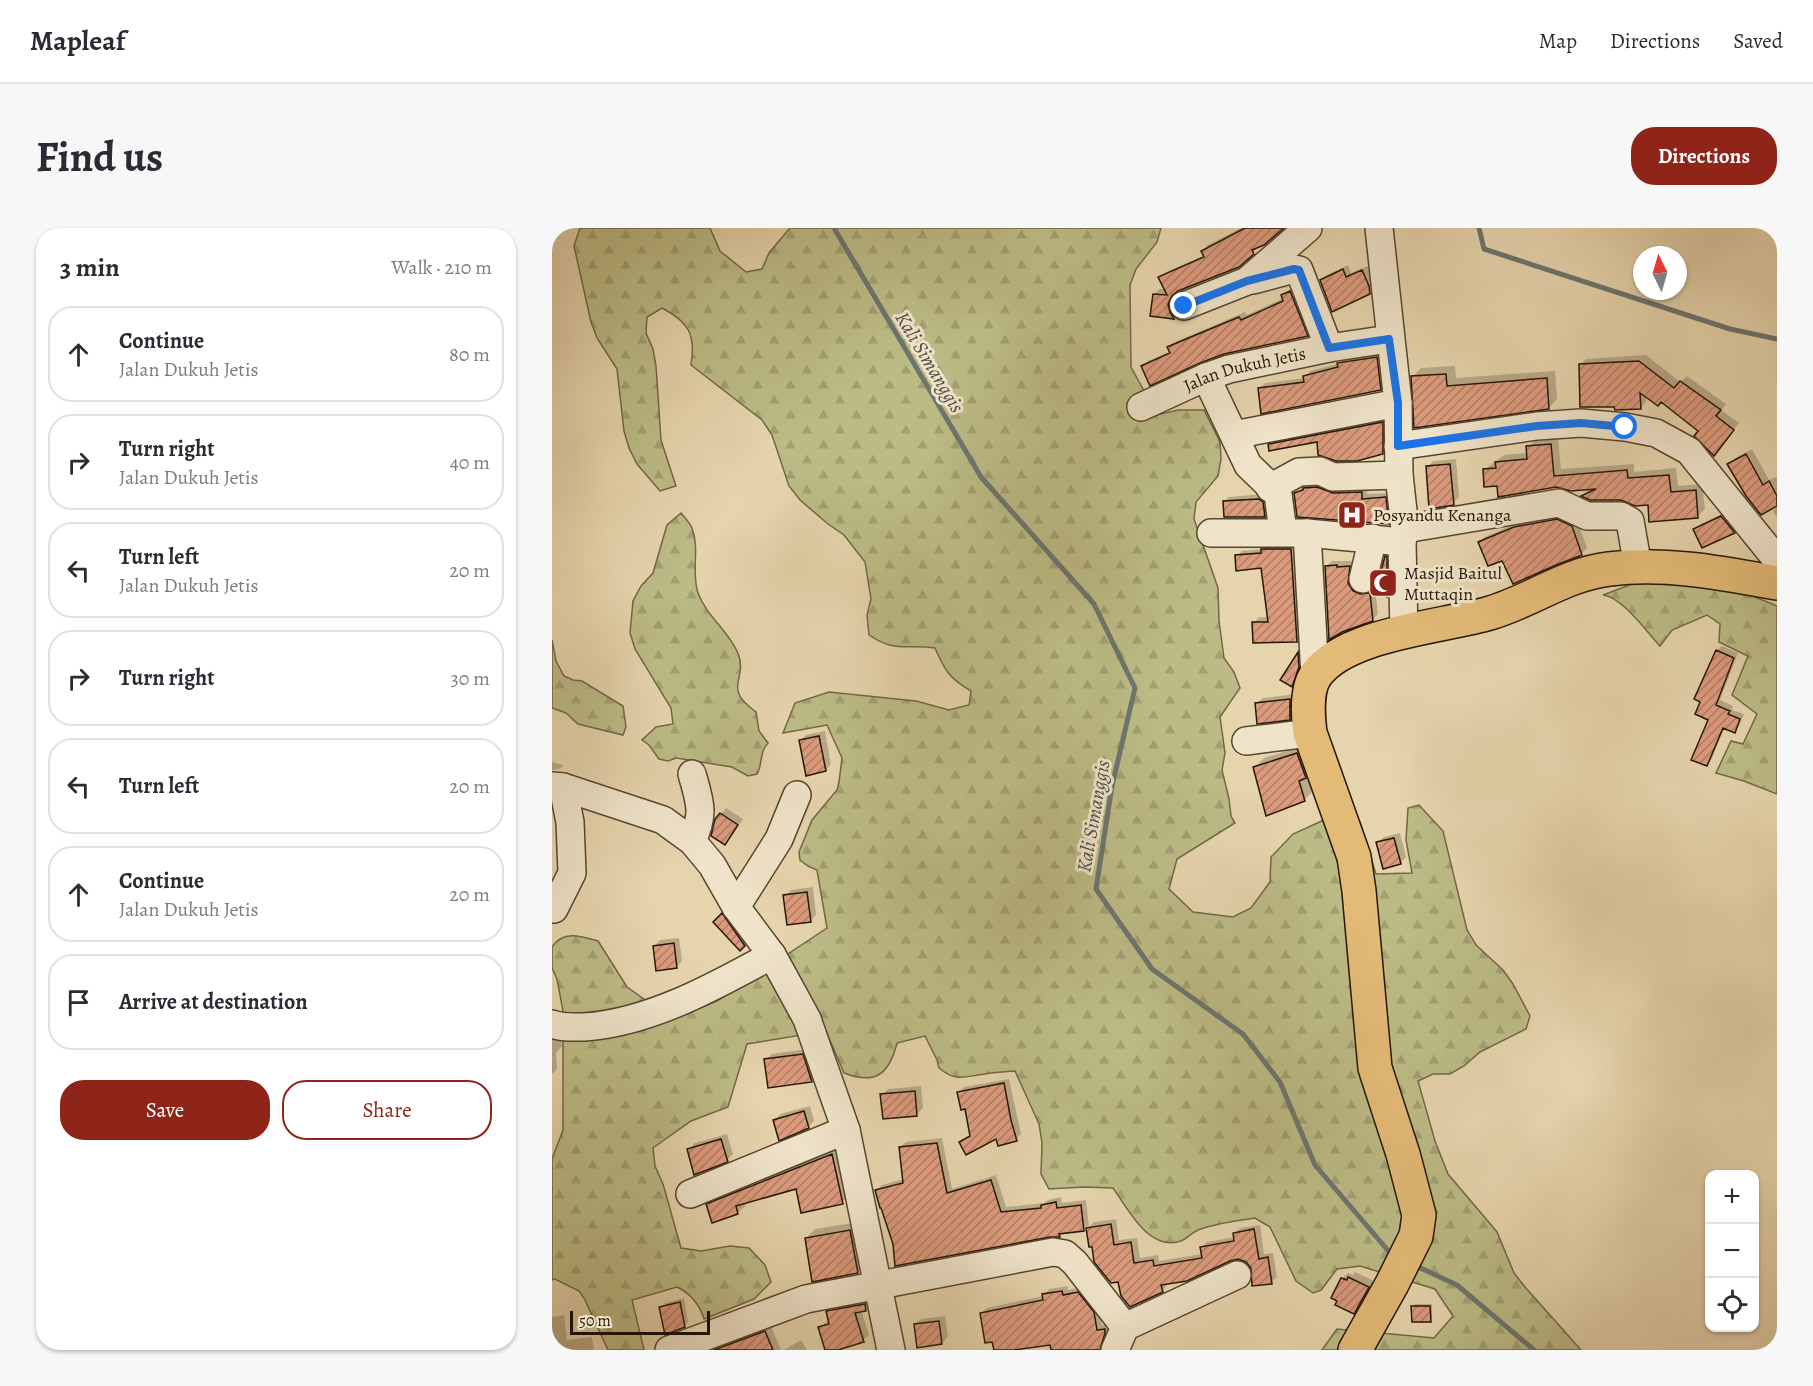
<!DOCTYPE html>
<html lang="en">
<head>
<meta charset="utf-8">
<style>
  :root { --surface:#fff; --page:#f7f7f7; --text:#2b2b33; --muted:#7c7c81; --line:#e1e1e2; --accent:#8f2418 }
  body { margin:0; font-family:Alegreya,serif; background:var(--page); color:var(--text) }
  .controls { position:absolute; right:18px; bottom:18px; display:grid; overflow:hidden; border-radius:12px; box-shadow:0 2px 4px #0004 }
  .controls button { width:54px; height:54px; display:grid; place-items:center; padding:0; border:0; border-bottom:2px solid var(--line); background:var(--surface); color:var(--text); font:30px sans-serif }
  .compass { position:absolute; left:1081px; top:18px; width:54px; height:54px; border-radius:50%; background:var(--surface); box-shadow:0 2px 4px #0004; rotate:355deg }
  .scale { position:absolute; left:18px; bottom:15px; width:140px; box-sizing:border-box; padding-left:6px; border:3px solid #251606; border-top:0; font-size:16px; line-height:21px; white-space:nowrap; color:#251606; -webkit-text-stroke:4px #efe3c9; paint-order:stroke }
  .stop { position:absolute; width:18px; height:18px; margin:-14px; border:4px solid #1a73e8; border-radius:50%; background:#fff }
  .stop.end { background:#1a73e8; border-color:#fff; box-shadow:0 2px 6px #0008 }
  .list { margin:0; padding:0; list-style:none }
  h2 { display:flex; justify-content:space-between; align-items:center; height:78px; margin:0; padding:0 24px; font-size:26px }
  h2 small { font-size:20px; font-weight:400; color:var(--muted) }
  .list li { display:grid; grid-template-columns:39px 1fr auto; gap:18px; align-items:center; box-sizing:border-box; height:96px; margin:0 12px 12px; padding:0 12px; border:2px solid var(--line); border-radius:24px }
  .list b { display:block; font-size:22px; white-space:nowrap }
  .list p { margin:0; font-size:20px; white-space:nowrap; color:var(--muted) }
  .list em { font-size:20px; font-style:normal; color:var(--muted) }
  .actions { display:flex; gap:12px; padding:18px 24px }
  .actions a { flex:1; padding:14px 0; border:2px solid var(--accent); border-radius:24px; text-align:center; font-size:21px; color:var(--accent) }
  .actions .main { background:var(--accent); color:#fff }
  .icon { flex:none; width:33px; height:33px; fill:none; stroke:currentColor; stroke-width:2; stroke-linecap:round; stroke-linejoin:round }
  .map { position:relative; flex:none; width:1225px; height:1122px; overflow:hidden; border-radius:24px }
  header { display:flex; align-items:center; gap:36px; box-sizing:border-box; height:84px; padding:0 30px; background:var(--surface); border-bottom:2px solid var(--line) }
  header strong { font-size:28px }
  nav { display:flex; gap:33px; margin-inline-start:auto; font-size:21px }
  .intro { display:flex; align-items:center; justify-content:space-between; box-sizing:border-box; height:144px; padding:0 36px }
  h1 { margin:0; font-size:42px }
  .button { padding:15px 27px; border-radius:24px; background:var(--accent); color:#fff; font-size:21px; font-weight:700 }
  main { display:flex; gap:36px; padding:0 36px }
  aside { flex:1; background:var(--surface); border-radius:24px; box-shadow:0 2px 4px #0004 }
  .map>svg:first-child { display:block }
  .forest { fill:url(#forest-firs); stroke:#706846; stroke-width:1.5 }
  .shadow { fill:#0003 }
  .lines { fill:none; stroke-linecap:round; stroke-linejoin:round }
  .stream { stroke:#6c7570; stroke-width:5 }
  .building { fill:url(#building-hatch); stroke:#251606; stroke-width:1.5 }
  .minor-casing { stroke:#554630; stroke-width:30 }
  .major-casing { stroke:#251606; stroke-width:36 }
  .minor { stroke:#efe3c9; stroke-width:27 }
  .major { stroke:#e3ba76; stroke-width:33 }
  .route { stroke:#1a73e8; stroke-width:8 }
  .labels { text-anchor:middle; stroke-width:6; stroke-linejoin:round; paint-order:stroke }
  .street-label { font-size:18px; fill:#251606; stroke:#efe3c9 }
  .poi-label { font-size:18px; fill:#251606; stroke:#efe3c9; text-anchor:start }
  .water-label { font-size:20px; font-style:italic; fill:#4f4e44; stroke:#efe3c9 }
</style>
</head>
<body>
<header>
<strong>Mapleaf</strong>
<nav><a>Map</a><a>Directions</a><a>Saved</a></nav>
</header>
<div class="intro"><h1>Find us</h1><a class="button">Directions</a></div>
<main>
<aside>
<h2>3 min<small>Walk · 210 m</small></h2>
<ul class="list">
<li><svg class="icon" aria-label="ahead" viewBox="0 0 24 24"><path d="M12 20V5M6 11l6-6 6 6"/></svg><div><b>Continue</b><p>Jalan Dukuh Jetis</p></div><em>80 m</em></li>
<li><svg class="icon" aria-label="right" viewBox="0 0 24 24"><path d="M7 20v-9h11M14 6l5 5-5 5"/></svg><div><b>Turn right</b><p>Jalan Dukuh Jetis</p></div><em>40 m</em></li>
<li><svg class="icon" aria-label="left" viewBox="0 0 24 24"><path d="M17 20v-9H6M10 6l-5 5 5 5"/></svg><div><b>Turn left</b><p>Jalan Dukuh Jetis</p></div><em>20 m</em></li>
<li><svg class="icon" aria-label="right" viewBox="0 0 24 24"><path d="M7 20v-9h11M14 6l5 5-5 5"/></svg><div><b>Turn right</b></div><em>30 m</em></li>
<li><svg class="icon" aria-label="left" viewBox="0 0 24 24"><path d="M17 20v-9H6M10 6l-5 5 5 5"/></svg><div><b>Turn left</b></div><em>20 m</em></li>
<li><svg class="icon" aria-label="ahead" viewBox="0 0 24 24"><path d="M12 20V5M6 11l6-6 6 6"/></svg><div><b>Continue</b><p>Jalan Dukuh Jetis</p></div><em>20 m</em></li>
<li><svg class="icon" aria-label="arrive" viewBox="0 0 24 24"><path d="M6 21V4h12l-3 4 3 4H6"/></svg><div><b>Arrive at destination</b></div></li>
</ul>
<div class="actions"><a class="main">Save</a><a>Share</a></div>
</aside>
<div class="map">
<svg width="1225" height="1122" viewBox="0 0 1225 1122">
  <defs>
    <pattern id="forest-firs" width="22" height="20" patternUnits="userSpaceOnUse" patternTransform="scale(1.5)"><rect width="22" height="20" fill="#bcbb85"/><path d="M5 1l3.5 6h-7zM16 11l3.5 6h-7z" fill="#a1a071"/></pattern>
    <pattern id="building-hatch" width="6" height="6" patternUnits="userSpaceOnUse" patternTransform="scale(1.5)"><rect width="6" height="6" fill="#dc9a7c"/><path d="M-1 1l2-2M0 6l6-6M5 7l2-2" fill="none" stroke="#b27d64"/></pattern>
  </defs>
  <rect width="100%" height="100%" fill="#e6d4ac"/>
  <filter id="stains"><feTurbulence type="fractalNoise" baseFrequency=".00333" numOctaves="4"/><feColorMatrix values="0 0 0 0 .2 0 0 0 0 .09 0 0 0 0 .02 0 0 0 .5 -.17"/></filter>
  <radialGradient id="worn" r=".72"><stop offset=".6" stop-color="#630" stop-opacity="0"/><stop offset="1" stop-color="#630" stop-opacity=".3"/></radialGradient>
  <path class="forest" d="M28,0h130l10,23 26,21 16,-3 7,-16 21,-25h371l-4,14 -21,27 -6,16 1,82 26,48 21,-5h26l16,32 1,17 -3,17 -22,26 -2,17 24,69 1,33 5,37 10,14 6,16 -20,29 5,36 -3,17 7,29 2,17 4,7 -58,36 -8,30 24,23 40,5 18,-9 19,-26 1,-25 22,-23 33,-15 34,3 16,52 36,-1 -6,-33 2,-32 11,-3 24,26 24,99 9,15 27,25 10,14 17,32 -4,13 -46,23 -16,14 -14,8h-17l-15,7 17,60 13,33 49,58 17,41 11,14 56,63h-259l15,-21 97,9 19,-22 -18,-27 -75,-23 -23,3 -16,21 -8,3 -17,-12 -26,-54 -15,-9c-18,3 -37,5 -54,11 -8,2 -13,9 -20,12 -32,11 -53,-32 -68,-53l-29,-1 -35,2 -8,-15 1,-31 -3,-19 -24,-53c-10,1 -20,1 -30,3 -20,2 -28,9 -46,-6l-2,-8 -12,-24 -28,7c-8,32 -22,42 -53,30l-18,-42 -79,13 -19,63 -37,14 -38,27 2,18 8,18 18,64 20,3 29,-5 19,2 16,17 6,17 -17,17 -50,20c-4,-14 -14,-26 -27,-32l-45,13 12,50h-36l-24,-52 -5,-7 -24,-12 -3,1v-121l11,-29v-119l-6,-32 -5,-11v-21c11,-17 29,-11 46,-6l29,46 45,32 45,-18 110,-73 -10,-58 -9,-4 -8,-6 -1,-8 13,-32 25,-30 2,-8 3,-24 -15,-33 -44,8 12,-30 34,-11 87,9 33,9 20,-5 2,-14c-22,-13 -26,-20 -36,-43 -28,-4 -40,5 -66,-13l-2,-20 4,-16 -6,-37 -21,-27 -16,-11 -28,-24 -11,-14 -17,-51 -10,-15 -71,-55c5,-30 -2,-43 -29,-57l-15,9 -1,16 7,16 3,17 5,74 15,46 -16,5 -23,-27 -8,-16 -5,-17 -7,-62 -20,-31 -6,-16 -17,-76z
    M129,285c4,5 9,10 11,15 8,21 -1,44 6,65 8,22 29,37 39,58 13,29 -17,35 19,61l3,19 9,12c-9,9 -5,21 -11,31l-9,2 -16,-9 -56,-9 -8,3 -9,-2 -10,-14 -7,-5 14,-13 17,-3 -2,-16 -36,-59 -5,-16 3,-32 8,-15 12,-13 14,-48z
    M1097,355c18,3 34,2 52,2 25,0 53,11 76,21v188l-33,-13 -28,-8 15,-32 12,3 14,-30 -25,-19 16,-39 -29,-14 1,-18 -13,-9 -35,15 -12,16c-14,-15 -38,-49 -57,-51l29,-11z
    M0,412l4,21 8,15 9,4 9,1 41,25 3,21 -3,8 -45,-11 -12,-11 -14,-5z"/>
  <path class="shadow" d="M689,0h41l-24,18 -5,7 -77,38 -3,7 2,8 4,6 -5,5 -22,-3 2,-20 6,-5h5l-5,-11 6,-6 39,-17 -2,-4 5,-6z
    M796,37l3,8 17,-7 6,14 1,7 -6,6 -48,-13 6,-5z
    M744,58l17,43 -6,6 -164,32 5,-6 23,-10 -2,-3 6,-6 70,-30 2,3 37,-17 -1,-2 6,-6z
    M830,124l4,31 -6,6h-121l6,-6 40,-5 5,-7 28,-7 7,-7z
    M1094,127l34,27 7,-6 39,28 -5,6 18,13 -25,31 -14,-24 -39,-29 -15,-6v7l-6,6 -60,-43 6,-6z
    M903,138l1,12 99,-7 2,28 -8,9 -134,18 -3,-49 9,-9z
    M836,189v29l-6,6 -64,-12 -49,5 6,-6z
    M1006,210l3,31 73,-5v8l42,-4 2,18 24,-2 3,25 -8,8 -48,-14 -66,-8 7,-7 -92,-4 -14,-14 20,-15 24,-2v-6l7,-7z
    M1200,221l17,31 7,-3 1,2v26l-16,8 -32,-49 6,-6z
    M904,231l3,38 -6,6 -25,-36 5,-6z
    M758,255l57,4v7l24,-1 2,24 -5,6 -93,-30z
    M712,266l5,17 -4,5 -41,-14 5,-5z
    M1225,279v11l-4,-7z
    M1176,283l12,15 -6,6 -31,14 -8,-17 6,-5z
    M1011,286l14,7 10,27 -6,6 -101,-12 5,-5 36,-16z
    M715,316h29l6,91 -5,6 -43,-18 5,-6h10l-6,-50 -26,-11 5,-5 21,-2z
    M838,325l1,38 -4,4 -12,-7 3,26 -6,6 -46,-54 6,-5h23l11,28 11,-2 9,-30z
    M1170,418l16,7 -18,47 13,6 -1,4 12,4 -5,12 -5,5 -9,-4 -14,33 -4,4 3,-45 -8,-18 -6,-3 21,-48z
    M751,421l1,11 -7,19 -6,6 -8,-6z
    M743,466v18l-6,6 -32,-15 6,-5z
    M273,503l6,33 -5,6 -26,-29 6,-6z
    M754,517l2,30 5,16 -9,9 -49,-33 9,-9z
    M0,534l11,3 -1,2 -3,2 -7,1z
    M174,580l17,11 -18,25 -4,-30z
    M848,605l6,24 -6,6 -22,-21 6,-5z
    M261,659l3,28 -6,6 -25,-25 6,-6z
    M176,681l22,30 -10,10 -25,-27z
    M127,710l3,23 -6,6 -22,-21 6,-6z
    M0,803l9,3 1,12 -6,7 1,16 -5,5z
    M256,821l9,26 -5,6 -42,6 -4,-27 6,-6z
    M457,851l12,55 -5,5 -19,-2 -36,5 10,-8 -5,-27 -7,-15 5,-5z
    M369,858l2,22 -6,6 -35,-19 6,-6z
    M258,878l4,15 -6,6 -34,-7 6,-6z
    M175,906l6,20 -6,6 -38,-11 6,-6z
    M390,910l10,51 44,-14 10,32 38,-4 4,-3 13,-3 1,6 24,-3 3,27 5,-5 22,-3 3,21 18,-2 3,20 18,-3 1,6 43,-7 -1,-6 6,-6 28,-5v-4l5,-5 20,-3 4,29 9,-1 4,24 -6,5 -25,-21 -8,-3 -71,24v3l-5,6 -42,-11 -24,-19 -9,-36 -3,4 -21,3 -4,4 -164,8 -18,-54 5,-5 22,-6 -4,-32 6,-5z
    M287,920l11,47 -8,7 -45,-14 -53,14 2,3 -8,8 -30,-8 8,-8z
    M307,994l8,40 -9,10 -52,-34 9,-9z
    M803,1044l19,9 -15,26 -6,5 -20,-14 9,-20 6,-5 5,2z
    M516,1058v4l16,-3 15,19 3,19 8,-1 -4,13v10l-3,3h-51l-1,-7 -40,7h-16l-14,-37 6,-5 56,-12 6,-7z
    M132,1070l4,24 -4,4 -24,-18 5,-5z
    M318,1071l1,4 -6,6 -4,1 8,25 -6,5 -30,10h-6l-8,-22 10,-8 -1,-8 6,-6z
    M863,1076h17v14l-2,2 -17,-14z
    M12,1087l3,25 25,-3 2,13h-42v-33z
    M393,1088l3,21 -6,6 -27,-18 6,-6z
    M219,1098l10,24h-62l6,-7z
    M249,1112l6,10h-23z"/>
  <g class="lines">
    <path class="stream" d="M282,0l147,249 113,127 41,84 -23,98 -16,103 56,80 91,65 37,48 35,83 76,89 4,2
      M927,0l5,21 246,80 47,10
      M862,1037l43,20 77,65"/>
  </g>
  <path class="building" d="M693,0h39l-20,17 -12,5 2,4 -15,13 -61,24 -6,5 -4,8 2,8 4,7 -24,-3 3,-22 14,1 -9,-18 46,-20 -3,-6z
    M791,41l3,8 16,-7 7,16 1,8 -38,18 -12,-32z
    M738,63l18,45 -84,18 -24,9 -50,23 -9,-20 29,-13 -3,-6 72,-30 2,3 42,-19 -2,-6z
    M825,129l4,33 -120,24 -3,-26 46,-6 -1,-6 35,-9 -1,-4z
    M1087,133l35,27 6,-7 41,29 -5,6 18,14 -20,26 -20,-20 4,-5 -37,-29 -3,4 -18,-13 1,16 -26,1 -1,-3h-34l-1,-43z
    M894,146l1,12 100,-8 2,31 -135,19 -3,-52z
    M831,194v32l-26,7h-21l-18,-6 -1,-13 -48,9 -1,-7z
    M999,216l3,32 73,-6 1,8 41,-3 2,17 25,-2 2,28 -49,4 -1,-17 -13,1 -14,-6h-31l-9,-4 15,-7 -25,2 -15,-4 -58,10 -1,-11 -13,1 -1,-18 13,-1 -1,-6 32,-3 -1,-13z
    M1194,226l17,31 6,-4 8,15v10l-16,9 -15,-19 -19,-32z
    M898,236l4,41 -25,4 -3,-43z
    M765,259l16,6 29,-1v7l24,-2 3,27 -92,-7 -3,-24 9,-3v-2z
    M707,271l4,3 2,15h-41l-1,-16z
    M1169,288l14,17 -33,15 -9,-19z
    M1005,291l15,7 10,29 -26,10 -43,19 -11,-23 -14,5 -10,-24 36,-15z
    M709,321h30l6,93 -44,1 -1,-21h16l-7,-54 -25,3 -1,-16 26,-2z
    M833,328h2v41l-12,-8 3,-6z
    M785,337v2l13,-1 -2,17 5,8 7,3 10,-1 3,28 -31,11 -13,8 -4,-74z
    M1164,422l18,8 -18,47 14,6 -2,3 12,5 -5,14 -12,-5 -16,38 -16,-6 17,-40 -13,-6 5,-12 -6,-3z
    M746,424l1,15 -7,20 -12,-7z
    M738,471v21l-33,4 -2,-21z
    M267,508l7,35 -20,5 -7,-36z
    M745,525l9,25 -7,3 6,20 -39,15 -13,-49z
    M168,585l18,12 -13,20 -14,-9 4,-17z
    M842,610l7,26 -18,5 -7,-27z
    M255,664l4,30 -24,3 -4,-30z
    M170,685l23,33 -5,5 -27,-29z
    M122,715l3,25 -21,3 -3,-25z
    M251,826l9,28 -44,6 -4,-29z
    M452,855l7,37 6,21 -19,5 -2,-7 -30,16 -7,-13 11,-6 -5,-27 -4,1 -4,-18z
    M363,863l2,25 -34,3 -3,-25z
    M252,883l5,17 -30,13 -6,-21z
    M169,911l7,23 -34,13 -7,-26z
    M385,915l10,50 44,-13 10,32 40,-4v-3l15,-3 1,6 24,-3 3,26 -25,3 1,3h-10l-155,29 -2,-22 -12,-36h-1l-5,-18 28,-7 -4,-36z
    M280,926l11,50 -42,9 -5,-24 -60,17 2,8 -26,9 -6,-19z
    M559,996l3,21 17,-3 3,21 19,-3 1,6 48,-8 -2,-11 34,-6 -1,-8 21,-4 5,30 9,-2 4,27 -20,2 -1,-18 -5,-6 -8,-3 -8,2 -43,20 -26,4 2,7 -33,15 -9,-11 -3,-14 -7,1 -17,-21 -2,-15h-3l-3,-19z
    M298,1002l8,43 -46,9 -7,-44z
    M796,1049l21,10 -15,27 -19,-9 2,-4 -6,-3 10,-20 6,2z
    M510,1063l1,4 15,-3 16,20 3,18 8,-1v4l-5,17h-49l-1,-5 -36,5h-20l-2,-8 -7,1 -5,-30 63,-13 -1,-6z
    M128,1074l5,25 -20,8 -6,-28z
    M313,1076l1,7 -11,2 9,29 -26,8h-13l-7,-23 11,-3 -3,-13z
    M859,1078h19l1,16h-19z
    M387,1093l3,23 -25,4 -3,-24z
    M213,1103l8,19h-59z"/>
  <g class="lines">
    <g class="minor-casing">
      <g id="minor">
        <path d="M827,0l19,175 1,72 6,54 -3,13 2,91"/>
        <path d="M701,52l41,-11 5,1 30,78"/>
        <path d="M632,78l63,-25 61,-53"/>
        <path d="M654,149l42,88 30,29 5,38"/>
        <path id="s1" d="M589,179l65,-30 23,-8 100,-21 60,-9"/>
        <path d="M682,207l164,-32"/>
        <path d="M846,218l139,-20 44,-3 44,4 31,6 33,18 88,109"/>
        <path d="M718,260l29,-16 21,-1 13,6 66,-2"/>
        <path d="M853,301l154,-26 28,13h34l9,5 8,46"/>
        <path d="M659,305h96l95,9"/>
        <path d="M755,305l8,143"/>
        <path d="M811,351l10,-41"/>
        <path d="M694,513l64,-8"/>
        <path d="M140,546c8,28 13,40 0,67"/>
        <path d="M0,558l11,1 100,33 29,21 20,24 24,42 36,48 35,64 39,111 45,220"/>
        <path d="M184,679l43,-68 18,-44"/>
        <path d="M2,681l18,-36 -2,-51 -7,-35"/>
        <path d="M0,796c11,4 20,3 32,3 65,-4 132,-41 188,-72"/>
        <path d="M138,966l156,-64"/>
        <path d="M117,1122l137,-51 247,-47 12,2 10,9 50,64"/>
        <path d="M563,1122l10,-23 112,-52"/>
      </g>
    </g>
    <g class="major-casing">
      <path id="major" d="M803,1122l37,-66 24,-48 3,-21 -16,-61 -28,-86 -16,-177 -5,-34 -44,-124c-2,-16 -4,-44 6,-58 30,-42 127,-48 174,-62 41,-12 76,-39 119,-44 57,-7 113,4 168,14"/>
    </g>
    <use href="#minor" class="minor"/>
    <use href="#major" class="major"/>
  </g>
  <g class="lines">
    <path class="route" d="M632,78l63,-25 47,-12 5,1 30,78 60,-9 9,64v43l139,-20 44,-3 44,4"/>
  </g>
  <defs>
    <g id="hospital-square" transform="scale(1.5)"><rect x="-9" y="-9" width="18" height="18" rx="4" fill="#8f2418" stroke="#efe3c9"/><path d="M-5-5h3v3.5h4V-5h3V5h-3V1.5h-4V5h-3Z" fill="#fff"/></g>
    <g id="mosque-square" transform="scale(1.5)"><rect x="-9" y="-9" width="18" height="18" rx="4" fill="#8f2418" stroke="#efe3c9"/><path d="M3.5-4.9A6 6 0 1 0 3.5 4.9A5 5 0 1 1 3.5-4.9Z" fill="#fff"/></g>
  </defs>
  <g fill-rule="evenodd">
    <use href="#hospital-square" x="800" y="287"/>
    <use href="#mosque-square" x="831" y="355"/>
  </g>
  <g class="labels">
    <g class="street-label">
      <text dy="6" stroke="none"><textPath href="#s1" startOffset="111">Jalan Dukuh Jetis</textPath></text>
    </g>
    <g class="poi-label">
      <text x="821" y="293">Posyandu Kenanga</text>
      <text x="852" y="351">Masjid Baitul<tspan x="852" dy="21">Muttaqin</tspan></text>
    </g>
    <g class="water-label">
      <text transform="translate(378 134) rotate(59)" y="7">Kali Simanggis</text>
      <text transform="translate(541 588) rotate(-80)" y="7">Kali Simanggis</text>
    </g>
  </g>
  <rect width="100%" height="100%" filter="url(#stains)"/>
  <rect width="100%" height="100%" fill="url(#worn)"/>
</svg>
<div class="controls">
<button>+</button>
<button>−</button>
<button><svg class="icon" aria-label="locate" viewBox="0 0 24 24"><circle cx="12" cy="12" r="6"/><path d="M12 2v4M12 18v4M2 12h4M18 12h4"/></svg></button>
</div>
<svg class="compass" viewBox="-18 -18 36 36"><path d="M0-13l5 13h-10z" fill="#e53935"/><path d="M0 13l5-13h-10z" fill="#7c7c81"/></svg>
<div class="scale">50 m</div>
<div class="stop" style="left:1073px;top:199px"></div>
<div class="stop end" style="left:632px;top:78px"></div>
</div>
</main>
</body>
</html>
